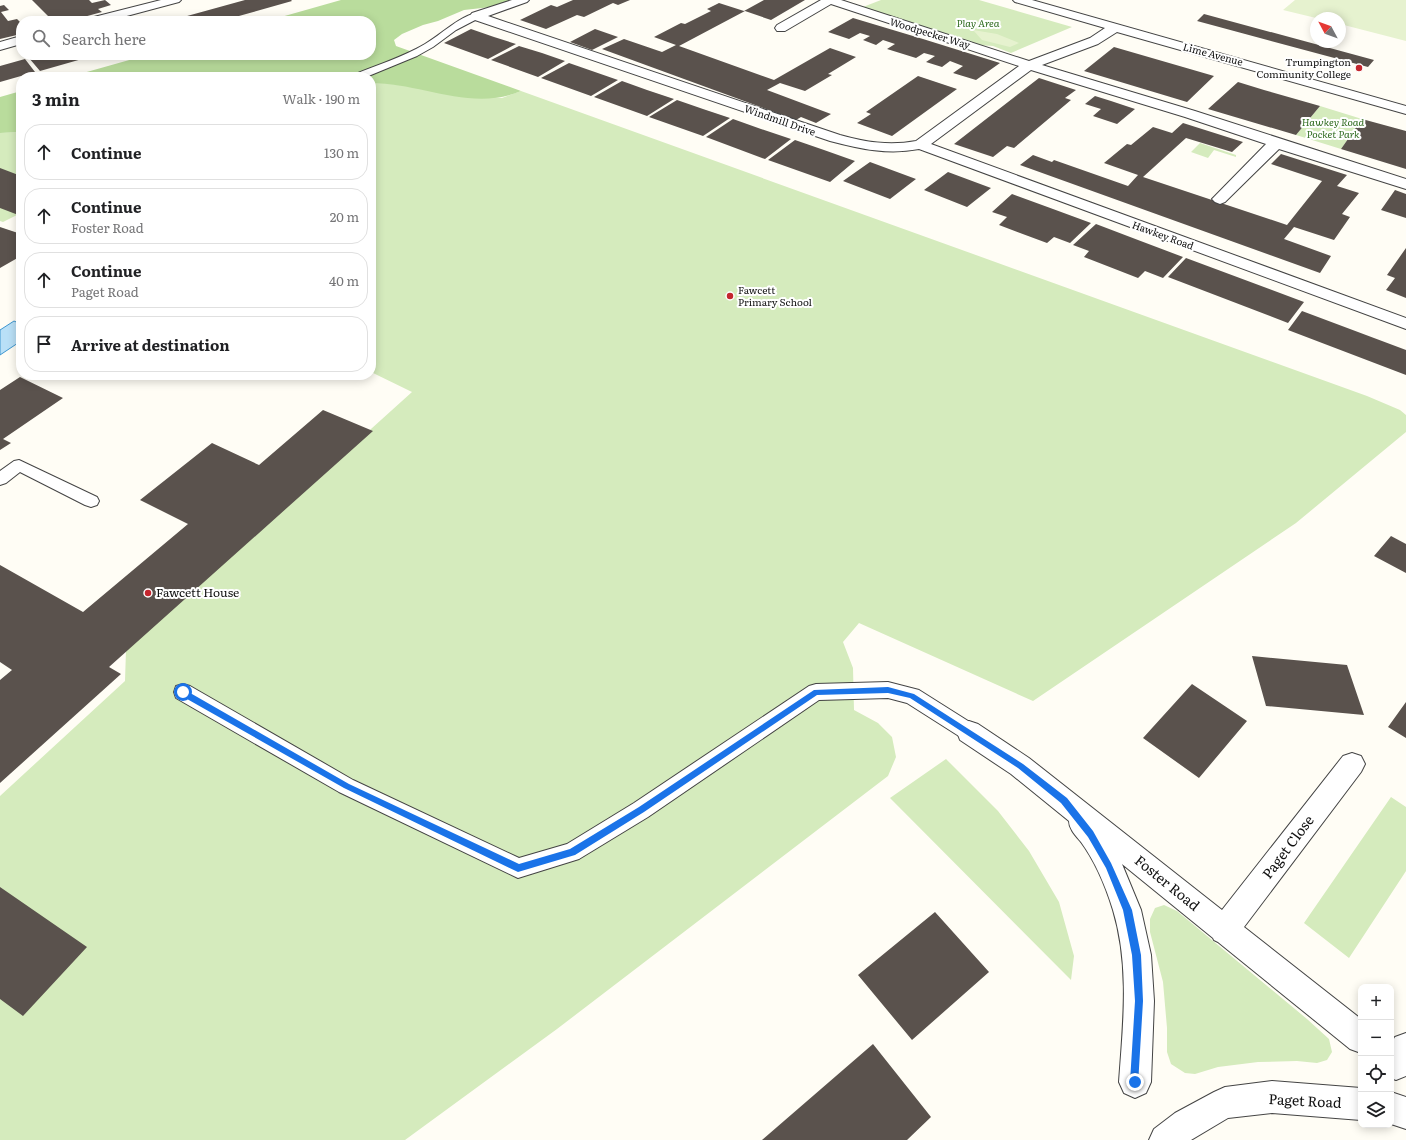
<!DOCTYPE html>
<html lang="en">
<head>
<meta charset="utf-8">
<style>
  :root { --surface:#fff; --page:#f6f6f6; --text:#202124; --muted:#757577; --line:#e0e0e0 }
  body { margin:0; font-family:Literata,serif; background:var(--page); color:var(--text) }
  .controls { position:absolute; right:12px; bottom:12px; display:grid; overflow:hidden; border-radius:8px; box-shadow:0 2px 10px #0003 }
  .controls button { width:36px; height:36px; display:grid; place-items:center; padding:0; border:0; border-bottom:1px solid var(--line); background:var(--surface); color:var(--text); font:20px sans-serif }
  .compass { position:absolute; left:1310px; top:12px; width:36px; height:36px; border-radius:50%; background:var(--surface); box-shadow:0 2px 10px #0003; rotate:311deg }
  .stop { position:absolute; width:12px; height:12px; margin:-9px; border:3px solid #1a73e8; border-radius:50%; background:#fff }
  .stop.end { background:#1a73e8; border-color:#fff; box-shadow:0 1px 4px #0008 }
  .list { margin:0; padding:0; list-style:none }
  h2 { display:flex; justify-content:space-between; align-items:center; height:52px; margin:0; padding:0 16px; font-size:17px }
  h2 small { font-size:13px; font-weight:400; color:var(--muted) }
  .list li { display:grid; grid-template-columns:26px 1fr auto; gap:12px; align-items:center; box-sizing:border-box; height:56px; margin:0 8px 8px; padding:0 8px; border:1px solid var(--line); border-radius:16px }
  .list b { display:block; font-size:15px; white-space:nowrap }
  .list p { margin:0; font-size:13px; white-space:nowrap; color:var(--muted) }
  .list em { font-size:13px; font-style:normal; color:var(--muted) }
  .icon { flex:none; width:22px; height:22px; fill:none; stroke:currentColor; stroke-width:2; stroke-linecap:round; stroke-linejoin:round }
  .map { position:relative; flex:none; width:1406px; height:1140px; overflow:hidden }
  .search { position:absolute; background:var(--surface); box-shadow:0 2px 10px #0003; left:16px; top:16px; width:360px; height:44px; display:flex; align-items:center; gap:10px; box-sizing:border-box; padding:0 14px; border-radius:16px; color:var(--muted); font-size:15px }
  .panel { position:absolute; background:var(--surface); box-shadow:0 2px 10px #0003; left:16px; top:72px; width:360px; height:308px; border-radius:16px }
  .map>svg:first-child { display:block }
  .green { fill:#d5ebbd }
  .forest { fill:#b9dc9c }
  .pitch { fill:#e6f2cf }
  .water { fill:#b9e0f7; stroke:#3f96cf }
  .building { fill:#5a524d }
  .lines { fill:none; stroke-linecap:round; stroke-linejoin:round }
  .service-casing { stroke:#444; stroke-width:2 }
  .minor-casing { stroke:#444; stroke-width:2 }
  .service { fill:#fff; fill-rule:evenodd }
  .minor { fill:#fff; fill-rule:evenodd }
  .route { fill:#1a73e8 }
  .poi-dot { fill:#c4262e; stroke:#fff; stroke-width:1.5 }
  .labels { text-anchor:middle; stroke-width:4; stroke-linejoin:round; paint-order:stroke }
  .far-park-label { font-size:10px; font-style:italic; fill:#2f6b1f; stroke:#fff }
  .far-street-label { font-size:10px; fill:#111; stroke:#fff }
  .far-poi-label { font-size:10px; fill:#111; stroke:#fff; text-anchor:end }
  .poi-label { font-size:12px; fill:#111; stroke:#fff; text-anchor:start }
  .near-street-label { font-size:14px; fill:#111; stroke:#fff }
</style>
</head>
<body>
<div class="map">
<svg width="1406" height="1140" viewBox="0 0 1406 1140">
  <rect width="100%" height="100%" fill="#fffdf5"/>
  <path class="green" d="M881,0h98l93,27 -61,26 -18,-7 -15,-1 -115,-36v-2z
    M371,83h13l118,15 19,-7 846,305 33,14 6,5v17l-110,91 -263,178 -174,-78 -16,19 10,26 1,42 24,13 14,14 4,20 -8,19 -331,253 -152,111h-405v-344l125,-115 1,-31 286,-258 -41,-20z
    M1320,106l42,13 -21,30 -45,-14z
    M21,132v83l-2,-1 -16,8 -3,-1v-88z
    M1200,143l36,12v2l-22,-7 -6,8 -17,-6z
    M946,759l52,52 31,40 30,51 15,54 -3,24 -181,-182z
    M1391,797l15,10v64l-57,87 -45,-35z
    M1164,905l13,6 130,108 22,20 3,13 -5,8 -10,3 -20,-2 -39,1 -40,5 -23,7 -10,-1 -14,-9 -4,-12v-24l-4,-46 -13,-50v-13l5,-11z"/>
  <path class="forest" d="M341,0h171l-21,7 -27,3 -26,11 -15,4 -21,9 -8,6 2,6 125,45c-49,21 -100,-8 -150,-8v-6h-302l78,-22h224v-34h-104z
    M21,91v41l-21,1v-36z"/>
  <path class="pitch" d="M1295,0h111v41l-66,-17v-6h-24l-33,-8z
    M973,30l24,4 22,9 -9,4 -28,-7z"/>
  <path class="water" d="M14,321l7,3v17l-21,14v-25z"/>
  <path class="building" d="M32,0h57l3,3 13,-3 6,5 -13,4 4,3 -33,9h-16z
    M245,0h46l1,1 -71,20h-52z
    M573,0h57l-12,5 -5,-2 -29,14 -7,-2 -31,14 -26,-9 31,-15 6,2z
    M764,0h41l-34,20 -26,-9 -66,35 95,34 56,-32 26,9 -28,17 4,1 -27,16 -25,-8 -13,7 64,24 -15,9 -15,-6 -5,3 -194,-71 22,-10 38,13 14,-7 -22,-8 27,-14 4,1 26,-13 -4,-2 12,-6 25,8z
    M4,5l5,5 -8,2 7,9 9,-2 4,4v11l-21,5v-33z
    M1204,14l170,46 -6,7 -171,-46z
    M853,18l70,21 77,24 -24,17 -23,-7 10,-7 -13,-5 -8,6 -16,-5 9,-6 -11,-3 -8,5 -29,-9 8,-5 -12,-4 -7,5 -13,-5 7,-4 -10,-3 -11,6 -21,-7z
    M471,29l23,8 22,7 -28,15 -44,-16z
    M595,29l23,8 -26,13 -22,-8z
    M519,46l23,7 23,8 -27,16 -47,-17z
    M1114,47l100,29 -27,26 -103,-31z
    M41,55h55l-56,16 -11,-13z
    M25,59l10,13 -35,10v-16z
    M569,63l23,8 26,9 -27,16 -50,-18z
    M918,76l39,13 -65,47 -35,-13 14,-9 -5,-2z
    M1039,78l37,12 -11,8 6,2 -57,48 -7,-2 -14,11 -39,-13z
    M622,81l25,9 27,9 -27,17 -53,-19z
    M1238,82l26,8 56,16 -24,29 -88,-26z
    M1095,96l16,5 24,8 -18,15 -24,-8 8,-7 -16,-5z
    M677,100l26,9 27,9 -27,18 -54,-19z
    M733,119l28,10 30,10 -26,20 -59,-22z
    M1362,119l44,12v38l-65,-20z
    M1183,123l60,19 -11,10 -46,-14 -43,39 144,48 35,-44 -51,-17 10,-10 66,21 -10,11 22,7 -17,21 8,3 -16,23 -40,-13 -10,12 47,17 -11,17 -300,-108 13,-10 19,7 2,-2 74,26 10,-11 -34,-12 23,-19 4,1 22,-18 19,6z
    M795,140l29,10 31,11 -25,21 -62,-22z
    M870,162l46,17 -26,20 -47,-18z
    M0,168l21,8v40l-21,-8z
    M948,172l43,16 -24,19 -43,-17z
    M1395,190l11,4v24l-25,-8z
    M1012,194l41,15 38,14 -21,20 -16,-6 -7,6 -48,-18 8,-8 -15,-5z
    M1096,224l42,16 45,17 -20,21 -18,-7 -7,7 -54,-21 5,-6 -16,-6z
    M0,227l21,7v22l-21,12z
    M1406,248v50l-20,-8 9,-12 -8,-3z
    M1186,258l118,44 -16,21 -120,-46z
    M1302,311l104,39v25l-118,-45z
    M20,377l43,21 -60,41 8,4 -11,7v-60z
    M323,410l50,21 -264,236 12,7 -121,109v-103l12,-10 -12,-8v-97l83,47 105,-88 -48,-24 72,-57 47,22z
    M1391,536l15,8v29l-32,-17z
    M1252,656l95,9 17,50 -98,-9z
    M1192,684l55,37 -48,57 -56,-40z
    M1406,702v36l-18,-11z
    M0,887l87,60 -64,69 -23,-17z
    M935,912l54,60 -77,68 -54,-65z
    M873,1044l58,73 -24,23h-145z"/>
  <g class="lines">
    <g class="service-casing">
      <path id="service" d="M476,13l3,1 2,2 -2,2 -23,12 -23,17 -16,9 -51,21h-14l1,-2c24,-10 50,-18 72,-31 17,-10 32,-26 51,-31z
        M19,460l78,37 2,4 -2,4 -6,2 -6,-2 -65,-33 -14,11 -6,2v-14l14,-10z
        M888,682l31,8 57,36 3,6 -3,6 -7,2 -7,-2 -55,-35 -19,-5 -69,2 -171,117 -69,42 -61,19 -179,-86 -163,-94 -2,-6 2,-6 7,-2 7,2 163,94 166,78 48,-14 67,-41 175,-117 7,-2z"/>
    </g>
    <g class="minor-casing">
      <path id="minor" d="M161,0h20l-2,2 -71,19h-20l2,-3z
        M512,0h17l-2,2 -39,14 352,119c25,7 49,11 76,6l103,-75 -188,-62 -46,27h-8l-2,-3 2,-3 44,-25h20l188,61 61,-23 15,-10 -90,-26 -2,-2h19l374,106v8l-289,-82 -19,12 -56,21 153,46 211,68v10l-127,-40 -54,53 -5,2 -5,-2 -3,-3 3,-3 51,-52 -81,-27 -154,-47 -100,74 475,174v11l-487,-180c-31,6 -59,0 -89,-8l-358,-122 -2,-3 2,-3z
        M21,36v8l-21,6v-8z
        M969,721l9,3 51,34 193,152 121,-154 9,-3 9,3 4,8 -4,8 -117,155 117,92v34l-11,-4 -132,-107 -4,-2 -1,-2 -91,-74 19,46 10,45 3,46 -3,81 -5,11 -11,5 -11,-5 -5,-11c4,-57 11,-116 -6,-172 -7,-23 -18,-49 -32,-68 -5,-6 -12,-13 -12,-21l-58,-47 -51,-34 -3,-8 3,-8z
        M1406,1033v43l-10,4 -5,-2v-34l4,-7z
        M1272,1081l89,7v32l-89,-7 -44,5 -37,22h-42l5,-11 21,-16 39,-21 11,-5z
        M1391,1092l15,5v32l-15,-5z"/>
    </g>
    <use href="#service" class="service"/>
    <use href="#minor" class="minor"/>
  </g>
  <path class="route" d="M888,687l26,7 109,70 44,34 26,33 18,32 21,47 9,45 2,46 -5,84 -3,1 -3,-1 -2,-3 5,-81 -3,-46 -9,-45 -17,-42 -18,-31 -27,-34 -43,-35 -108,-70 -22,-5 -71,2 -173,117 -69,43 -57,17 -174,-84 -164,-93 -1,-3 1,-2h5l164,94 170,80 51,-15 69,-42 175,-117z"/>
  <g class="poi-dot">
    <circle cx="1359" cy="68" r="4"/>
    <circle cx="730" cy="296" r="4"/>
    <circle cx="148" cy="593" r="4"/>
  </g>
  <g class="labels">
    <g class="far-park-label">
      <text x="978" y="27">Play Area</text>
      <text x="1333" y="126">Hawkey Road<tspan x="1333" dy="12">Pocket Park</tspan></text>
    </g>
    <g class="far-street-label">
      <text transform="translate(930 33) rotate(17)" y="4">Woodpecker Way</text>
      <text transform="translate(1213 54) rotate(15)" y="4">Lime Avenue</text>
      <text transform="translate(780 120) rotate(19)" y="4">Windmill Drive</text>
      <text transform="translate(1163 235) rotate(20)" y="4">Hawkey Road</text>
    </g>
    <g class="far-poi-label">
      <text x="1351" y="66">Trumpington<tspan x="1351" dy="12">Community College</tspan></text>
      <text x="738" y="294" text-anchor="start">Fawcett<tspan x="738" dy="12">Primary School</tspan></text>
    </g>
    <g class="poi-label">
      <text x="156" y="597">Fawcett House</text>
    </g>
    <g class="near-street-label">
      <text transform="translate(1288 847) rotate(-53)" y="5">Paget Close</text>
      <text transform="translate(1167 883) rotate(39)" y="5">Foster Road</text>
      <text transform="translate(1305 1101) rotate(3)" y="5">Paget Road</text>
    </g>
  </g>
</svg>
<div class="controls">
<button>+</button>
<button>−</button>
<button><svg class="icon" aria-label="locate" viewBox="0 0 24 24"><circle cx="12" cy="12" r="6"/><path d="M12 2v4M12 18v4M2 12h4M18 12h4"/></svg></button>
<button><svg class="icon" aria-label="layers" viewBox="0 0 24 24"><path d="M12 4l9 5-9 5-9-5zM3 14l9 5 9-5"/></svg></button>
</div>
<svg class="compass" viewBox="-18 -18 36 36"><path d="M0-13l5 13h-10z" fill="#e53935"/><path d="M0 13l5-13h-10z" fill="#757577"/></svg>
<div class="stop" style="left:183px;top:692px"></div>
<div class="stop end" style="left:1135px;top:1082px"></div>
<div class="search"><svg class="icon" aria-label="search" viewBox="0 0 24 24"><circle cx="10" cy="10" r="6"/><path d="M15 15l6 6"/></svg>Search here</div>
<section class="panel">
<h2>3 min<small>Walk · 190 m</small></h2>
<ul class="list">
<li><svg class="icon" aria-label="ahead" viewBox="0 0 24 24"><path d="M12 20V5M6 11l6-6 6 6"/></svg><div><b>Continue</b></div><em>130 m</em></li>
<li><svg class="icon" aria-label="ahead" viewBox="0 0 24 24"><path d="M12 20V5M6 11l6-6 6 6"/></svg><div><b>Continue</b><p>Foster Road</p></div><em>20 m</em></li>
<li><svg class="icon" aria-label="ahead" viewBox="0 0 24 24"><path d="M12 20V5M6 11l6-6 6 6"/></svg><div><b>Continue</b><p>Paget Road</p></div><em>40 m</em></li>
<li><svg class="icon" aria-label="arrive" viewBox="0 0 24 24"><path d="M6 21V4h12l-3 4 3 4H6"/></svg><div><b>Arrive at destination</b></div></li>
</ul>
</section>
</div>
</body>
</html>
